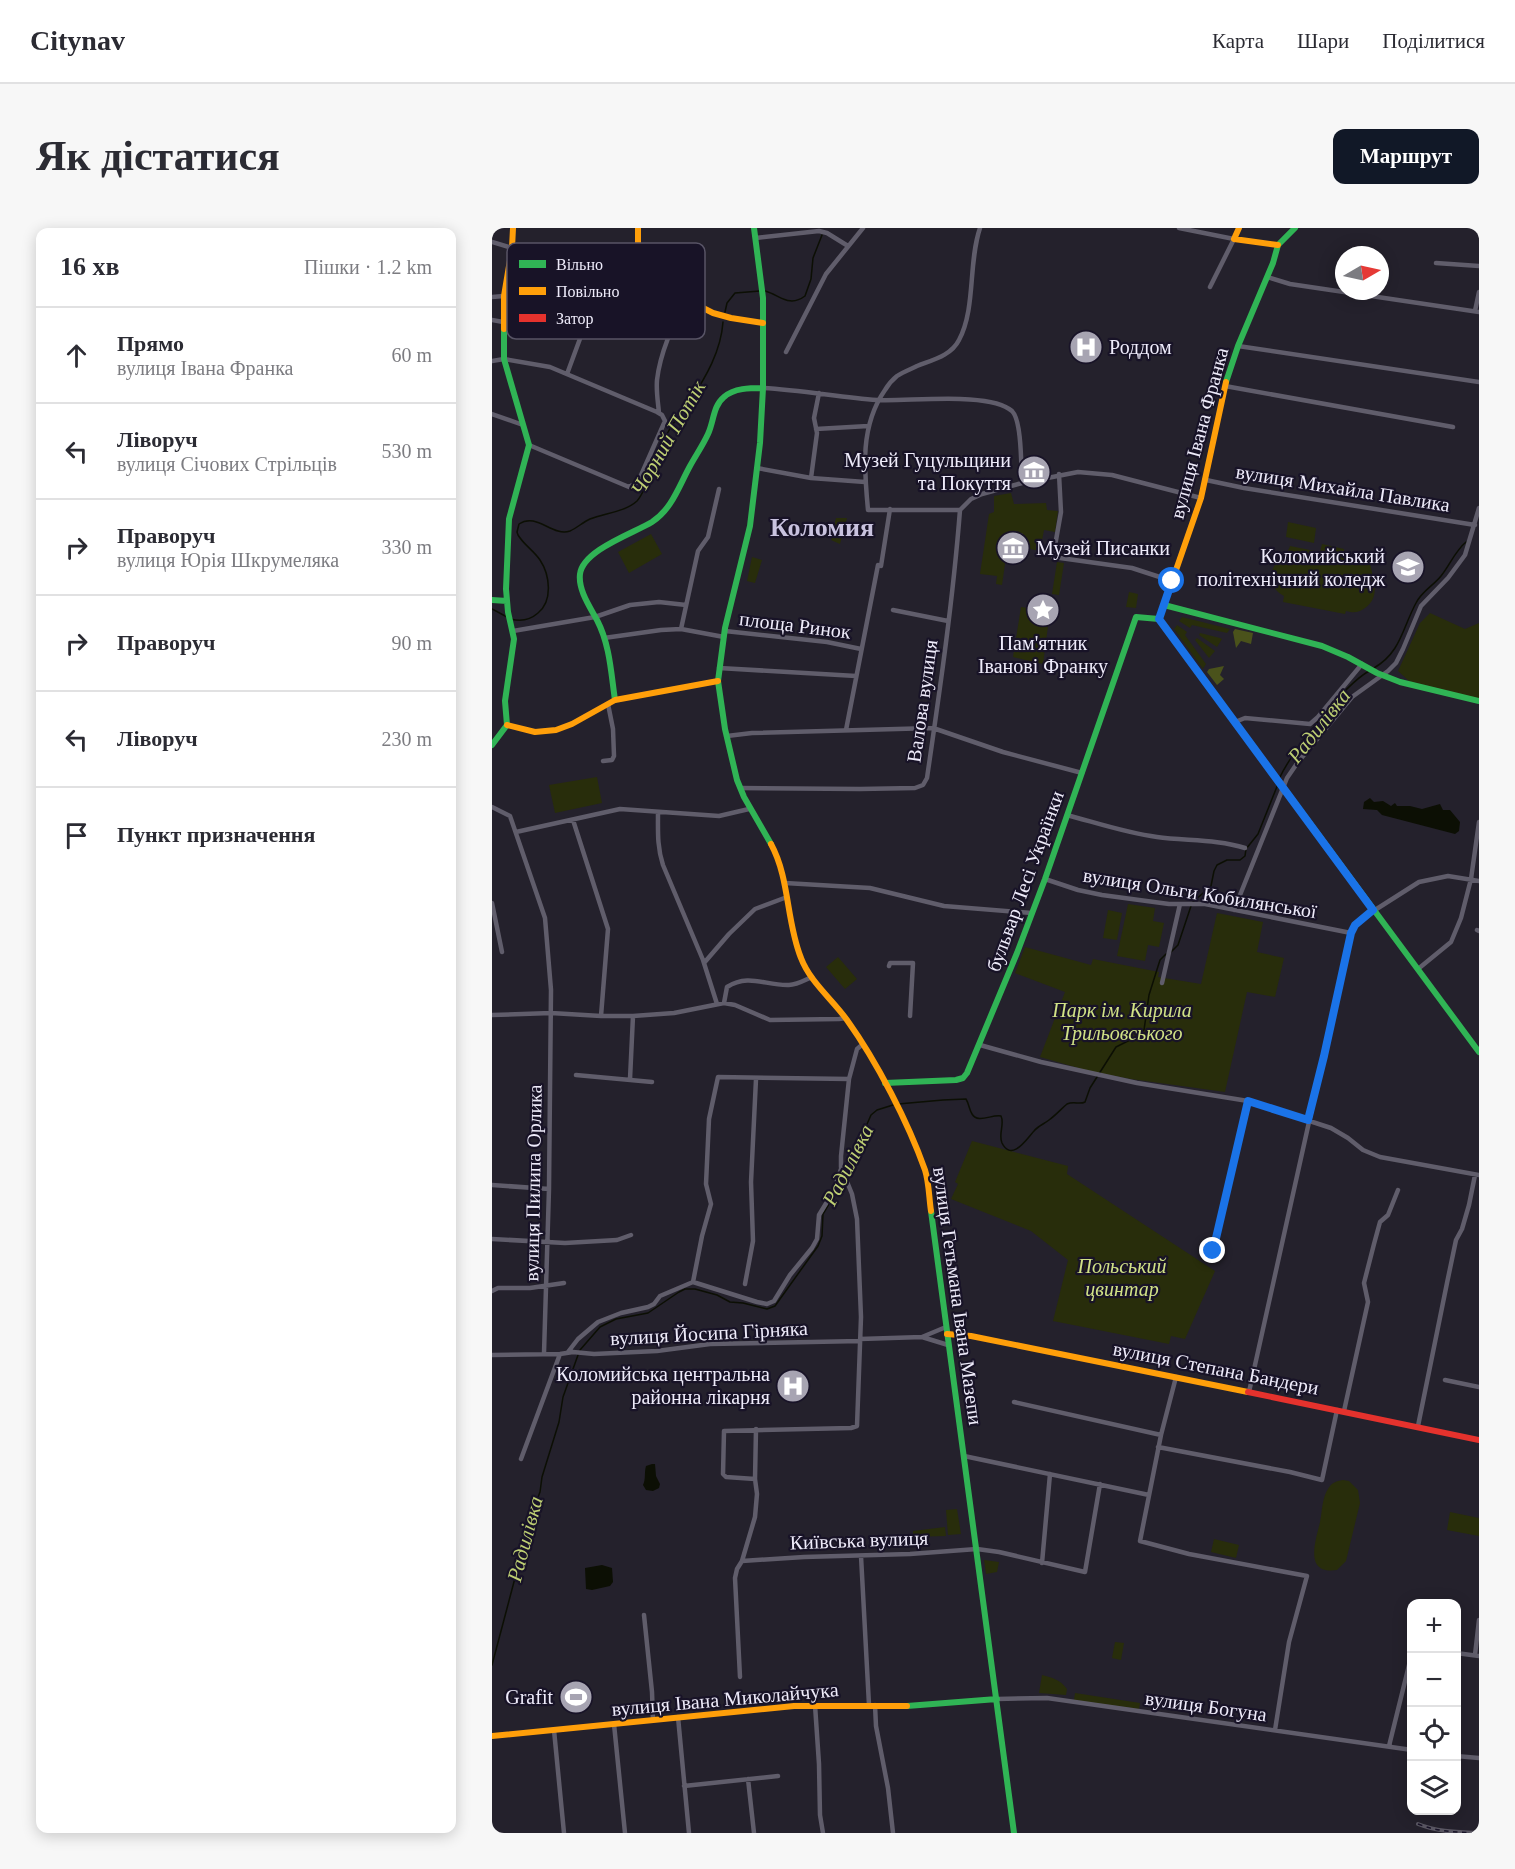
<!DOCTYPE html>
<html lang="uk">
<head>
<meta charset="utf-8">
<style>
  :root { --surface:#fff; --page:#f7f7f7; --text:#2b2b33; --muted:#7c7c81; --line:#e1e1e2; --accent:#111827 }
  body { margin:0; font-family:Georgia,serif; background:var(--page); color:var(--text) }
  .controls { position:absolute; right:18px; bottom:18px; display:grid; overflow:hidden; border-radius:12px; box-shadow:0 3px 15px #0003 }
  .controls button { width:54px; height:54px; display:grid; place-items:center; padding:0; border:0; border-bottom:2px solid var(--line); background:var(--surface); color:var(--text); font:30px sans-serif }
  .compass { position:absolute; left:843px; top:18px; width:54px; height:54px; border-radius:50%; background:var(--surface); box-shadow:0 3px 15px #0003; rotate:81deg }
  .stop { position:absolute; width:18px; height:18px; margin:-14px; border:4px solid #1a73e8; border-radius:50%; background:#fff }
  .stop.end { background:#1a73e8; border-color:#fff; box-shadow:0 2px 6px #0008 }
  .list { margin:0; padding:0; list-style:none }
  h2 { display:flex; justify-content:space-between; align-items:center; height:78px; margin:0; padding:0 24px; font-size:26px }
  h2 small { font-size:20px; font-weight:400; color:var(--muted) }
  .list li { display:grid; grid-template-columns:39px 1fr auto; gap:18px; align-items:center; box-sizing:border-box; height:96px; padding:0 24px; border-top:2px solid var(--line) }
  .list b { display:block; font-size:22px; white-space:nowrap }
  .list p { margin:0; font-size:20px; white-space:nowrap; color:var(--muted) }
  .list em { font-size:20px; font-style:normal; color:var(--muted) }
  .icon { flex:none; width:33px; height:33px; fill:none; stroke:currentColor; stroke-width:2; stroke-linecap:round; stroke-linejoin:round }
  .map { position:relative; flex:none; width:987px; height:1605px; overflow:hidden; border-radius:12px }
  header { display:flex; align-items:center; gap:36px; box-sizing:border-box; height:84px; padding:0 30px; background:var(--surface); border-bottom:2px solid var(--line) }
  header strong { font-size:28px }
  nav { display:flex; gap:33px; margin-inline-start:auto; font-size:21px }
  .intro { display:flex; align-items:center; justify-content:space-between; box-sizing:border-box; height:144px; padding:0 36px }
  h1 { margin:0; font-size:42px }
  .button { padding:15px 27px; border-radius:12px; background:var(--accent); color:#fff; font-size:21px; font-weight:700 }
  main { display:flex; gap:36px; padding:0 36px }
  aside { flex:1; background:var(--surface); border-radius:12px; box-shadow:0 3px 15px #0003 }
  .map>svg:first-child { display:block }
  .green { fill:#282d0b }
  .forest { fill:#4a521b }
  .water { fill:#0c0f04 }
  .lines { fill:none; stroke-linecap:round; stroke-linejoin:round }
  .stream { stroke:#0c0f04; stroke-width:1.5 }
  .street { stroke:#605d6b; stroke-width:4.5 }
  .fast { stroke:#30b455; stroke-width:6 }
  .slow { stroke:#ff9f0a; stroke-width:6 }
  .jam { stroke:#e5322d; stroke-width:6 }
  .rail-casing { stroke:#5a5763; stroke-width:4 }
  .rail { stroke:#181327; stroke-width:1.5; stroke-dasharray:4.5; stroke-linecap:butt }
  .route { stroke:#1a73e8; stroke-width:8 }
  .labels { text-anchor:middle; stroke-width:4.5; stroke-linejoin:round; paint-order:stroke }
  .poi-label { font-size:20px; fill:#eeebfa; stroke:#181327; text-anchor:end }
  .street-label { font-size:20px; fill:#eeebfa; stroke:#181327 }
  .park-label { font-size:20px; font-style:italic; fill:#d1e286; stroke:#181327 }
  .water-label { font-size:21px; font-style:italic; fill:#becf73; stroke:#181327 }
  .district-label { font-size:26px; font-weight:bold; fill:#c9c3df; stroke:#181327 }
  .key { fill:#181327; stroke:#585466; stroke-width:1.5 }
  .key-label { font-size:16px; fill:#eeebfa }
</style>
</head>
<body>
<header>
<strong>Citynav</strong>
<nav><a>Карта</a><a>Шари</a><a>Поділитися</a></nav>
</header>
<div class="intro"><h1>Як дістатися</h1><a class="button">Маршрут</a></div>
<main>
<aside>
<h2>16 хв<small>Пішки · 1.2 km</small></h2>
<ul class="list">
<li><svg class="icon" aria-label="ahead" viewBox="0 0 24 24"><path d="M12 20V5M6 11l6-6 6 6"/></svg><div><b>Прямо</b><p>вулиця Івана Франка</p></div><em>60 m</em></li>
<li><svg class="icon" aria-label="left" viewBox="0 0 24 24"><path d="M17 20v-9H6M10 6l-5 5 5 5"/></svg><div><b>Ліворуч</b><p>вулиця Січових Стрільців</p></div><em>530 m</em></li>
<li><svg class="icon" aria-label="right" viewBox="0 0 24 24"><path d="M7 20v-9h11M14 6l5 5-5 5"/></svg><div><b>Праворуч</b><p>вулиця Юрія Шкрумеляка</p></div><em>330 m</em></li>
<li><svg class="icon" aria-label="right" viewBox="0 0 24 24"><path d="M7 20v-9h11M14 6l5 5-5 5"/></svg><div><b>Праворуч</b></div><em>90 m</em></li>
<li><svg class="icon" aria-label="left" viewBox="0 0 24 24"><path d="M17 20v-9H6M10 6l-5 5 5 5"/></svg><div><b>Ліворуч</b></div><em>230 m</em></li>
<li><svg class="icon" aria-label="arrive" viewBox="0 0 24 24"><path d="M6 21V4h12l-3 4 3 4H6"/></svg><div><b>Пункт призначення</b></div></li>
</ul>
</aside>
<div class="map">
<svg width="987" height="1605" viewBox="0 0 987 1605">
  <rect width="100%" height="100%" fill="#24212c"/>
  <path class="green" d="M519,265l3,11 32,-1 1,7 11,1 -3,21 -11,-2 -4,21 -10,-2 -7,-8 -10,-2 -12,6 -2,12 4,1 2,6 -3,21 -6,-1 1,-8 -17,-2 9,-60 5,-2v-16z
    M344,290h11l-7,26 -9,-4 5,-14h-2z
    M796,294l28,6 -2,15 -28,-6z
    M159,306l11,20 -33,19 -11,-21z
    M830,316l22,5 -1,7 27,6c2,16 12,34 -5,46 -7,5 -11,5 -19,3l-1,3 -62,-12 1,-6c-7,-4 -11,-8 -12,-16 -3,-18 14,-21 18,-34l30,6z
    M260,329l10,3 -7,23 -8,-2z
    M565,334l7,1 -5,32 -7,-1z
    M637,364l9,2 -2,14 -10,-1z
    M529,379l29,4 -7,53 -30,-7z
    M938,385l35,16 14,-6v76l-70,-18 -11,-10 22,-48z
    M690,389l48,12 -3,4 -35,-8 -2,3 -11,-7z
    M685,397l10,7 -2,3 21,29 -3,5 -29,-40z
    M708,405l20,5 2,1 -5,8 -18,-12z
    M705,410l18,13 -6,7 -14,-18z
    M105,549l5,26 -47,10 -6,-28z
    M636,676l27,4 -2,13 11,2 -5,24 -11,-2 -3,16 -28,-5z
    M616,682l14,3 -5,27 -14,-2z
    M725,685l46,9 -6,30 27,6 -9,39 -28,-5 -22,100 -94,-13 -42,-8 -49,-14 25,-65 -50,-19 10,-26 66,18 2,-6 66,13 -1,5 43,7z
    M346,729l19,22 -12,10 -19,-22z
    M480,913l96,25 -1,8 148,97 -30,68 -14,-3 -2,8 -116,-23 15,-61 -37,-29 -80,-32 7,-15 -3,-2z
    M851,1252l6,1 9,9 2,13 -14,58 -9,9c-34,5 -21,-30 -17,-48 2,-10 2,-24 8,-33 3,-6 8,-8 15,-9z
    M465,1281l4,25 -13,1 -2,-25z
    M958,1284l29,6v18l-32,-6z
    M453,1299l1,9 -33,1v-6z
    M722,1311l25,6 -3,13 -25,-6z
    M492,1332l15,2 -2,10 -11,2z
    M623,1414l9,1 -3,17 -9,-2z
    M550,1447c10,3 18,4 25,14l-1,6 -27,-2z
    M583,1465l65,10 -1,6 -65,-9z"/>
  <path class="forest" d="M743,401l18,4 -2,11 -10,-3 -5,7 -3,-16z
    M732,438l-4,9 4,4 -7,6 -10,-13 2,-3z"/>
  <path class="water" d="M878,570l4,4 9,-1 8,5 4,-3 2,3h13l12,3 18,-5 3,6h7l10,12 -1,9 -4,3 -73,-19 -5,-5 -14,-1 1,-7z
    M160,1236h3l1,12 4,8 -1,4 -6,3 -7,-1 -3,-5c3,-6 1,-12 3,-19z
    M110,1337l10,3 1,14 -3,4 -18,4 -6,-1 -1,-21z"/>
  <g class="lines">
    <path class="stream" d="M273,63c15,4 24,17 40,5l6,-17 2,-21 9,-23
      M233,84l2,-9 8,-10 25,-2
      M0,381l15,8
      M19,391c11,3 19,1 27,-6 15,-12 12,-38 2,-53 -6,-9 -16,-15 -22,-25l-1,-3 2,-8c18,-12 33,13 51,7 7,-3 13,-9 20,-12 15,-6 35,-7 47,-18 10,-10 22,-51 30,-67 6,-12 15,-22 23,-33 16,-24 31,-50 33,-79
      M882,440c27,-16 28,-39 42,-65 6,-12 17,-17 25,-27 9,-11 14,-25 25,-34
      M787,551c13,-28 64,-93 90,-108
      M701,674l18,-16 3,-15 3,-6 10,-5h13l5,-4 1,-7 12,-15 20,-50
      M678,725l8,-8 13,-39
      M406,876l45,-4 23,-1c3,5 3,10 6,15 6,10 20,0 29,2 4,8 -3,18 1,27 10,20 26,-6 32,-12 4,-5 10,-7 15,-11 7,-5 12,-11 18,-16 7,-3 13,1 18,-2l5,-14 26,-41 20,-10 8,-7 5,-35 11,-35 6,-6
      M354,944l25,-57 6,-5 16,-5
      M88,1122l20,-23 16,-8 32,-6 31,-21 6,-3h10l22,6 13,7 13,1 24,6 8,-3 43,-60 4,-10 1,-22 20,-34
      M0,1437l41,-155 7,-18 2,-15 17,-55 4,-25 15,-42"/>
    <path class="street" d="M687,0l55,11 -24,48
      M264,10l63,-7 8,2 21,13
      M0,14l20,6
      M71,34c10,10 48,20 62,20 6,-1 13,-2 19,-4
      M944,35l43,3
      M775,49l23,7 189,28
      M0,69l12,-1
      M983,83l4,-19
      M0,92l11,2
      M746,118l241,36
      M294,124l40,-78 37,-46
      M0,133l12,-2 46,8 107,45 5,3 3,6 -27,61 -9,5 -100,-42
      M75,146l14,-38 9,-16 15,-7 19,-31
      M733,158l228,41
      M271,160c38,2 76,9 114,12 30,2 113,-9 135,11 10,10 9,56 10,72
      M167,185c-1,-11 -3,-22 -2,-33 3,-27 16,-55 28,-80
      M0,186l31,11
      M324,201l52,-3
      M265,240l54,10 54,4
      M567,246l2,38 -8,45 79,11 40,13
      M319,250l6,-45 -3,-15 5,-25
      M714,252l38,8 231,37
      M468,282h-92c-4,-42 -8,-84 17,-120 3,-5 7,-10 12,-14 6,-4 14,-7 20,-10 15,-6 34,-10 42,-26 17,-32 9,-77 21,-112
      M468,282l11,-11 11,-5 40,-11 56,-11 34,3 89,23
      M389,338l9,-57
      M401,382l55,11
      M189,401l17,-78 10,-14 11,-48
      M21,403l82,-14 35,-12 29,-3 27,3
      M233,403l102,11 34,7
      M112,410l57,-8 20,-1 43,8
      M227,440l137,8
      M743,494l10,-4 65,6 8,-7 44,-53
      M354,502l32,-165
      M235,508l25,-3 181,-5 70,24 79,21
      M111,533l9,-1 2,-4 -1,-27 -5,-25
      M248,560l120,1 55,-1 8,-3 4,-7c13,-89 26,-178 33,-268
      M0,579l18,9 35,102 6,72 -2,199 -5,164
      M166,584c0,19 -1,35 5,53l40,95 14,44
      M575,587c30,8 59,18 90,22 29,4 60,2 88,11
      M81,592l35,109 -7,87
      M24,604l104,-23 99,7 30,-7
      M553,651l33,11 24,5 67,9h36l146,29
      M293,655l85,5 74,18 88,7
      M0,675l10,49
      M742,682l53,-132 11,-16 54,-65 36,-26 8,-8 7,-14 18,-43 27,-28 17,-23 14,-47
      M985,702l2,1
      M212,735l25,-29 26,-25 32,-12
      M397,738l1,-3h23l-3,53
      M926,741l33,-27 10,-24 10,-39 8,-57
      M670,755l18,-79
      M232,775l3,-16c22,-14 39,-1 62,-2 8,0 16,-5 23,-8
      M0,787l59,-2 50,3h32l41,-3 50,-10 11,2 35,15 69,-1 7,-1
      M488,817l61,17 96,21 111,18 83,27 17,10 15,12 17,7 99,18
      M84,847l76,7
      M138,851l3,-63
      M0,957l57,4
      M0,1011l73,4 52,-3 14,-5
      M719,1027l37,-154
      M201,1054l9,-46 9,-32 -5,-20 3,-65 9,-42 131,2
      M253,1056l8,-43 -2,-59 5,-103
      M0,1063l6,-3h32l34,-5
      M430,1109l24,-10
      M368,1111l62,-2 26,8
      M76,1124l10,-13 20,-17 23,-9 27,-6 6,-3 6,-8 33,-14 64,20 10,2 7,-3 16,-26 22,-27 5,-9 2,-24 14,-23 8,-23
      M0,1127l68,-1 13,-2 21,2 63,-3 53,-7 150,-3
      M684,1149l-15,58 -21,106 49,13 118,22 -18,66 -14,88
      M953,1152l34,7
      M757,1164l102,-459 4,-8 9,-8 55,-35 29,-6 31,5
      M522,1174l147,33
      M852,1183l24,-109 -4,-19 10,-39 6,-22 8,-7 10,-25
      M926,1198l29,-143 9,-43 6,-11 7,-24 6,-30
      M666,1219l132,25 32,8 15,-70
      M472,1228l185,39
      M29,1231l39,-105
      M263,1251l1,-50
      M369,1328l8,149
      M250,1333l62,-4 106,-3 67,-5 22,3 86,20 15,-88
      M550,1335l8,-89
      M152,1387l8,77 1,28
      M964,1425l23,3
      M983,1427l4,-35
      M248,1449l-5,-99 2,-9 5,-8 13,-44 2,-23 -2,-15 -29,-2 -3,-3 1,-43 127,-3 6,-2 4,-109 -4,-98 -5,-25 -11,-27v-11l8,-77 8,-30 6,-5
      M505,1471l50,-1 365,52
      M323,1477l4,59 1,51 3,18
      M383,1477l1,21 12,62 5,45
      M186,1489l11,116
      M122,1496l11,109
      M62,1502l10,103
      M897,1518l23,-93
      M964,1528l23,2
      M256,1551l6,54
      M192,1558l94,-10"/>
    <path class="fast" d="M262,0l9,70v90l-3,55 -10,83 -25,102 -7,53 7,48 12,51 7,17 27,47
      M12,101v30l25,86 -20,74 -3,70 2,23 6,27 -9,62 2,24
      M734,154l12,-36 35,-83 5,-18 17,-17
      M0,372l15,1
      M672,377l158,41 26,11 29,16 23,9 79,19
      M123,472c-4,-27 -5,-55 -18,-80 -7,-13 -19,-30 -17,-46 3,-24 54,-41 72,-52 20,-13 27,-36 38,-56 6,-11 13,-21 18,-32 6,-13 5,-28 16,-37 10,-9 26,-9 39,-9
      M0,517l15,-20
      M794,563l193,261
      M393,855l71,-3 7,-2 4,-5 50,-120 28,-74 91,-262 23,2
      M439,983l83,622
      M415,1478l90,-7"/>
    <path class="slow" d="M146,0v37l6,13 69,35 18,5 32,5
      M747,0l-5,11 44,6
      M12,101v-33l8,-48 1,-20
      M667,391l42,-121 25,-116
      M15,497l28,7 21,-2 16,-6 43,-24 103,-19
      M279,616c19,35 15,77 30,114 9,24 32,42 46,62 30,42 61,102 78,150 4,12 4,28 6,41
      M455,1106l24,2 277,56
      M0,1508l302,-30h113"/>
    <path class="jam" d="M667,391l127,172
      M756,1164l231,48"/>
    <g class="rail-casing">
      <path id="rail" d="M926,1596c20,8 39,8 61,9"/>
    </g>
    <use href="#rail" class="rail"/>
  </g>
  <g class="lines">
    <path class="route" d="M680,353l-13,38 214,291 -18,15 -4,8 -27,123 -16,64 -60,-19 -35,150"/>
  </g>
  <defs>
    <g id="hospital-disc" transform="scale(1.725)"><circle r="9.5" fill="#a7a4b2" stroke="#181327"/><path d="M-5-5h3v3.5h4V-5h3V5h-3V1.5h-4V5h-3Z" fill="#fff"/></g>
    <g id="museum-disc" transform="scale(1.725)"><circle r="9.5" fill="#a7a4b2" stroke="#181327"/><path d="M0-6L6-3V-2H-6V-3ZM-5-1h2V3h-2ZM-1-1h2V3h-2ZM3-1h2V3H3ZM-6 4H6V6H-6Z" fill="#fff"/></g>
    <g id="university-disc" transform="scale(1.725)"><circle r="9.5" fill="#a7a4b2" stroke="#181327"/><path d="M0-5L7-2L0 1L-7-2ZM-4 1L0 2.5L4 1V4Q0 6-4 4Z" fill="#fff"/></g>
    <g id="sight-disc" transform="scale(1.725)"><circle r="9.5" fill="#a7a4b2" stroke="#181327"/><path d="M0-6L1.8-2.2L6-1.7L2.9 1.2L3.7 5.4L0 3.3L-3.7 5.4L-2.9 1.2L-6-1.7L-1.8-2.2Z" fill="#fff"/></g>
    <g id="stadium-disc" transform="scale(1.725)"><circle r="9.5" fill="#a7a4b2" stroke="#181327"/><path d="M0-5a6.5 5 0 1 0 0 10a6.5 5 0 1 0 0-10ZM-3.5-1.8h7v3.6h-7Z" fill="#fff"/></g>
  </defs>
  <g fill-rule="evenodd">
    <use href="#hospital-disc" x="594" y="119"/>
    <use href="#museum-disc" x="542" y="244"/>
    <use href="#museum-disc" x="521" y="320"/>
    <use href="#university-disc" x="916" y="339"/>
    <use href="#sight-disc" x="551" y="382"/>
    <use href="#hospital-disc" x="301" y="1158"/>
    <use href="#stadium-disc" x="84" y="1469"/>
  </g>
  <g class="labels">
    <g class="poi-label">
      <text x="617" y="126" text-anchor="start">Роддом</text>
      <text x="519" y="239">Музей Гуцульщини<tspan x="519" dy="23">та Покуття</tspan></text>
      <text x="544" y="327" text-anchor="start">Музей Писанки</text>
      <text x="893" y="335">Коломийський<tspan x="893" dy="23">політехнічний коледж</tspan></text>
      <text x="551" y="422" text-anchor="middle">Пам'ятник<tspan x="551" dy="23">Іванові Франку</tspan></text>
      <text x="278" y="1153">Коломийська центральна<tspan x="278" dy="23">районна лікарня</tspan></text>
      <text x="61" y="1476">Grafit</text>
    </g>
    <g class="street-label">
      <text transform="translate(707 205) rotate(-75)" y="7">вулиця Івана Франка</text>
      <text transform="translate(851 260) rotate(9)" y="7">вулиця Михайла Павлика</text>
      <text transform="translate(303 397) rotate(7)" y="7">площа Ринок</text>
      <text transform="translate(430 473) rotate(-82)" y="7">Валова вулиця</text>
      <text transform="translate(533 653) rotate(-70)" y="7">бульвар Лесі Українки</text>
      <text transform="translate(708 665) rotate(9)" y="7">вулиця Ольги Кобилянської</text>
      <text transform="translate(41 955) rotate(-89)" y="7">вулиця Пилипа Орлика</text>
      <text transform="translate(466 1068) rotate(82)" y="7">вулиця Гетьмана Івана Мазепи</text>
      <text transform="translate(217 1105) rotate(-3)" y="7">вулиця Йосипа Гірняка</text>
      <text transform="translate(724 1140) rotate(11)" y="7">вулиця Степана Бандери</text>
      <text transform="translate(367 1312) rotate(-2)" y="7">Київська вулиця</text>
      <text transform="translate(233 1471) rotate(-5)" y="7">вулиця Івана Миколайчука</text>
      <text transform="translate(714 1478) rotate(8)" y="7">вулиця Богуна</text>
    </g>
    <g class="park-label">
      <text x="630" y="789">Парк ім. Кирила<tspan x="630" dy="23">Трильовського</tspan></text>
      <text x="630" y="1045">Польський<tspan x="630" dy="23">цвинтар</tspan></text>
    </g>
    <g class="water-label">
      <text transform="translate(176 210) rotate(-60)" y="7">Чорний Потік</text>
      <text transform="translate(827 498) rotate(-52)" y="7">Радилівка</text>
      <text transform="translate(356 937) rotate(-63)" y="7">Радилівка</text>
      <text transform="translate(33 1311) rotate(-75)" y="7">Радилівка</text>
    </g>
    <g class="district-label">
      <text x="330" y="308">Коломия</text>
    </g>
  </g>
  <rect x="15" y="15" width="198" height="96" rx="9" class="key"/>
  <rect x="27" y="32" width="27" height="8" fill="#30b455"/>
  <rect x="27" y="59" width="27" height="8" fill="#ff9f0a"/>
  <rect x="27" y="86" width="27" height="8" fill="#e5322d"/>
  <g class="key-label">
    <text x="64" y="42">Вільно</text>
    <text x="64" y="69">Повільно</text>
    <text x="64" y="96">Затор</text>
  </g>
</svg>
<div class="controls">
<button>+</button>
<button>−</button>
<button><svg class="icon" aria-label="locate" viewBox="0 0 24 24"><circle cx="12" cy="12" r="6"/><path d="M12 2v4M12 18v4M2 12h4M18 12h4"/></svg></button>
<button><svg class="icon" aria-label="layers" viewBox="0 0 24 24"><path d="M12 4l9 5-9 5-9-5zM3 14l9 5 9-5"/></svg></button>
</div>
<svg class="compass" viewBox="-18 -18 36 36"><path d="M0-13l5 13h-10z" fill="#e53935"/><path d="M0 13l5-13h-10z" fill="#7c7c81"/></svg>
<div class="stop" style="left:680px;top:353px"></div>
<div class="stop end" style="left:721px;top:1023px"></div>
</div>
</main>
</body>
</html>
